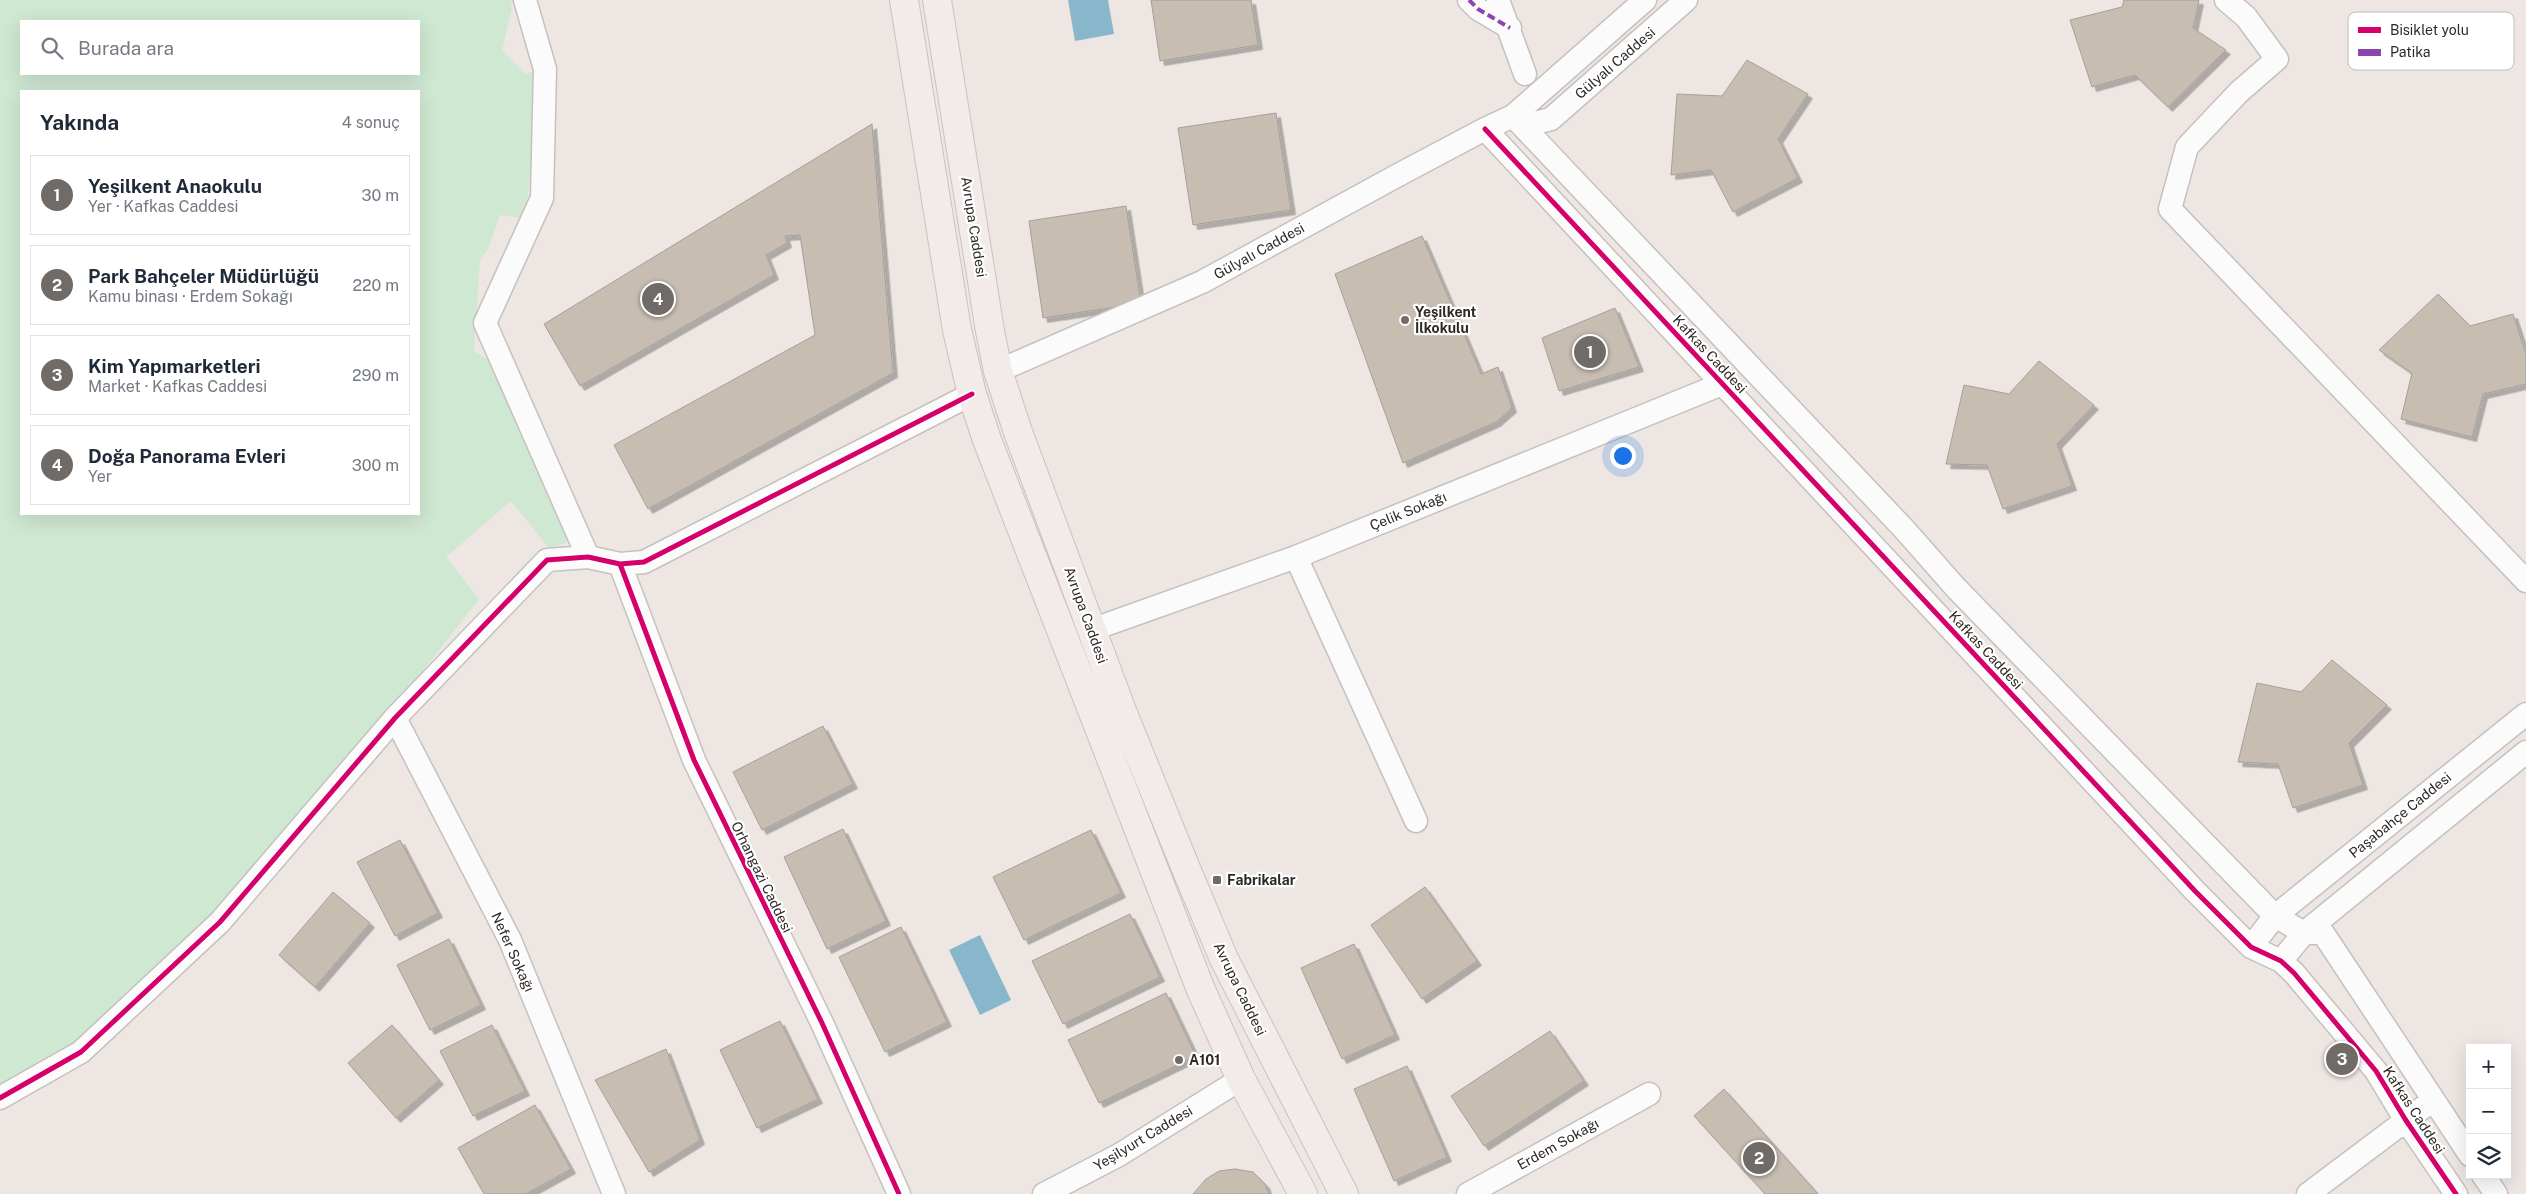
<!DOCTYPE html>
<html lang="tr">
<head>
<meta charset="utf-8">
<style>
  :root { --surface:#fff; --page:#f2f2f3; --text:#1f2937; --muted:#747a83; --line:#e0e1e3; --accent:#716b68 }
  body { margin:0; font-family:"Public Sans",sans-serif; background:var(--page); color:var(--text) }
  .controls { position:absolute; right:15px; bottom:15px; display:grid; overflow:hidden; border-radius:0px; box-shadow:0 5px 20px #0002 }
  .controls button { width:45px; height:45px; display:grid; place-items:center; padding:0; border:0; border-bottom:1px solid var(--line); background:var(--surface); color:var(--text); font:25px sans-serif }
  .you { position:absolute; left:1622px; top:455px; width:18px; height:18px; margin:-12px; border:4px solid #fff; border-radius:50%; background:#1a73e8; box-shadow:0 0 0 8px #1a73e833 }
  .badge { display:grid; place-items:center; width:32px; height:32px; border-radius:50%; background:var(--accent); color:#fff; font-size:16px; font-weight:700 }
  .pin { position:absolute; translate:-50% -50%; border:2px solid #fff; box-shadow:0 1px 5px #0006 }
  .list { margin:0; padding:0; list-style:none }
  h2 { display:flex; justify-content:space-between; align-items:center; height:65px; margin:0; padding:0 20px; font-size:21px }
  h2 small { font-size:16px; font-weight:400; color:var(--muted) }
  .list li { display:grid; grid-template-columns:32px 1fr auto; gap:15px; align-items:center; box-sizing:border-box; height:80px; margin:0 10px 10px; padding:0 10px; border:1px solid var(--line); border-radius:0px }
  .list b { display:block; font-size:19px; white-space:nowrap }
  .list p { margin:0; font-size:16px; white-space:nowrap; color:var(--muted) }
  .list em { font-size:16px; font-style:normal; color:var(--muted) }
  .icon { flex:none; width:28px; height:28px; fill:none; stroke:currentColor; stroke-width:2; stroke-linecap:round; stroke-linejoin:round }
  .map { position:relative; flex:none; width:2526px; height:1194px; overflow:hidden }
  .search { position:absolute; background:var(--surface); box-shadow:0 5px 20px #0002; left:20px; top:20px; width:400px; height:55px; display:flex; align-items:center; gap:12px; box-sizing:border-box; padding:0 18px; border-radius:0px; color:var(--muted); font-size:19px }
  .panel { position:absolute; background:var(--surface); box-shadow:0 5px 20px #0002; left:20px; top:90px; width:400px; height:425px; border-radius:0px }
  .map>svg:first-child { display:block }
  .green { fill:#cfe8d2; fill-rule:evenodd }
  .water { fill:#88b7cb }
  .building { fill:#c8bdb1; stroke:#a4a09c; filter:url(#shadow) }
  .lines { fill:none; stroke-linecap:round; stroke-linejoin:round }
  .minor-casing { stroke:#c6c1be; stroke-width:25 }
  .major-casing { stroke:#c7c3c1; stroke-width:30 }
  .minor { stroke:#fcfbfb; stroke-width:22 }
  .major { stroke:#f3ebea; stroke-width:28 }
  .quiet { stroke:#8e44ad; stroke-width:4; stroke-dasharray:8 4; stroke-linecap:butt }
  .cycleway-casing { stroke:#fff; stroke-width:8 }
  .cycleway { stroke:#d6006c; stroke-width:5 }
  .poi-dot { fill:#716b68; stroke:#fff; stroke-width:2 }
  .labels { text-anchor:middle; stroke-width:4.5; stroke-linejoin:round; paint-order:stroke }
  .street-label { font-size:14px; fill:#2e2926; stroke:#fff }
  .poi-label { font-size:14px; font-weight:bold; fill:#2e2926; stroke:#fff; text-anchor:start }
  .key { fill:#fff; stroke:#c0bfbe; stroke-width:1 }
  .key-label { font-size:14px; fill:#2e2926 }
</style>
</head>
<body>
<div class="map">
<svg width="2526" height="1194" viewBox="0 0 2526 1194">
  <defs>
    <filter id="shadow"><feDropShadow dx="4.5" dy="4.5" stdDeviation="0" flood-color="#0004"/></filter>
  </defs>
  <rect width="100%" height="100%" fill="#ede6e2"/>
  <path class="green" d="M0,0h511l1,8 -10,42 24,24 14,-5 -14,149 -26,-3 -12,34 -8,10 -6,92 23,14 78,175 -26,8 -38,-47 -65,56 33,42 -86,110 -179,205 -133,128 -81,49zM21,21h398v53h-398zM21,91h398v423h-398z"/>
  <path class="water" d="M1068,0h40l6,34 -39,7z
    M980,935l31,65 -31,15 -31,-65z"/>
  <path class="building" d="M1151,0h100l7,45 -98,16z
    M2124,0h75l-6,28 33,22 -58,57 -33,-32 -43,12 -22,-67 52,-13z
    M1747,60l61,34 -30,45 20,39 -65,34 -22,-42 -40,5 6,-81 45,2z
    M1276,113l15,97 -98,15 -15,-97z
    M872,124l21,249 -245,136 -34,-64 201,-110 -15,-100 -15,1 2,7 -21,12 8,20 -194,111 -36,-62z
    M1126,206l15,97 -98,15 -14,-97z
    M1422,236l59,138 17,-7 14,41 -16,14 -93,41 -68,-189z
    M2438,294l32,32 43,-12 13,40v30l-43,10 -11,43 -71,-18 11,-46 -33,-23z
    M1615,308l24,59 -80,24 -17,-53z
    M2039,361l55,44 -37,39 15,42 -69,23 -16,-44 -41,-1 18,-79 45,9z
    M2332,660l55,45 -38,38 14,42 -70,23 -15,-44 -40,-2 19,-79 44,9z
    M823,726l30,58 -91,46 -29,-58z
    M843,829l43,92 -59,28 -43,-92z
    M1091,830l30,63 -97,47 -31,-63z
    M400,840l38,73 -43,23 -38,-74z
    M1425,887l52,74 -55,38 -51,-74z
    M333,892l37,31 -55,64 -36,-32z
    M1130,914l30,63 -97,47 -31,-63z
    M901,927l46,95 -62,30 -46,-95z
    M449,939l32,66 -51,25 -33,-65z
    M1354,944l41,91 -53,24 -41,-91z
    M1166,993l30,63 -97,47 -31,-63z
    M780,1021l38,78 -61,29 -37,-78z
    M392,1025l47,55 -43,38 -48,-55z
    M492,1025l33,66 -52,25 -33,-65z
    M1550,1031l34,50 -100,65 -33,-50z
    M666,1049l34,91 -51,32 -54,-92z
    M1407,1066l40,91 -53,24 -40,-92z
    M1724,1089l94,105h-53l-71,-78z
    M535,1105l36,64 -45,25h-42l-26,-46z
    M1235,1169l18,3 12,12 4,10h-76l13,-15 13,-8z"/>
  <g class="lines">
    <g class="minor-casing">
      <path id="minor" d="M525,0l20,69 -3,129 -57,125 103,234
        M1469,0l9,9 32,19
        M1498,0l27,74
        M2226,0l20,17 31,42 -38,33 -52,55 -17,62 356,372
        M1513,116l391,413 52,59 319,328 29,17h19l147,222
        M1513,116l22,7 16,-4 135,-119
        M1485,129l710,762 56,56 30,14 13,12 82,98 29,48 51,75
        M998,371l204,-89 200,-109 83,-44 28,-13 132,-116
        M1296,557l120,264
        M620,564l74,196 128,263 77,171
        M1091,630l205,-73 426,-173
        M395,718l115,222 104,254
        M2251,947l24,-31 251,-202
        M2281,961l23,-28 222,-181
        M0,1098l81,-46 139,-130 175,-204 152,-158 41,-3 32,7 24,-2 328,-168
        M2483,1175l13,19
        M1044,1194l75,-39 122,-76
        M1468,1194l181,-100
        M2308,1194l125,-94"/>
    </g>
    <g class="major-casing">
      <path id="major" d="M904,0l53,330 15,64 15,46 214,550 40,89 62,115
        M937,0l53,331 8,40 20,61 104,279 65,160 37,88 120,235"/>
    </g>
    <use href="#minor" class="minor"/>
    <use href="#major" class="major"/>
    <path class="quiet" d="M1469,0l9,9 32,19"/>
    <g class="cycleway-casing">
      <path id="cycleway" d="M1485,129l710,762 56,56 30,14 13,12 82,98 29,48 51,75
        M620,564l74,196 128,263 77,171
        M0,1098l81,-46 139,-130 175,-204 152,-158 41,-3 32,7 24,-2 328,-168"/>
    </g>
    <use href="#cycleway" class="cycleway"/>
  </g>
  <g class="poi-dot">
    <circle cx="1405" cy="320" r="5"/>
    <rect x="1212" y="875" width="10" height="10" rx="2.5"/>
    <circle cx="1179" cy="1060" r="5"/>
  </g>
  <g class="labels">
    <g class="street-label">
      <text transform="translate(1615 63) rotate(-41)" y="5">Gülyalı Caddesi</text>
      <text transform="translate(974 227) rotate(81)" y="5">Avrupa Caddesi</text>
      <text transform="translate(1259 251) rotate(-29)" y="5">Gülyalı Caddesi</text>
      <text transform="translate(1710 354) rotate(47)" y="5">Kafkas Caddesi</text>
      <text transform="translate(1408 511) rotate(-22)" y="5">Çelik Sokağı</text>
      <text transform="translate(1086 615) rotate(70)" y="5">Avrupa Caddesi</text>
      <text transform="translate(1986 650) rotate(47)" y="5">Kafkas Caddesi</text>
      <text transform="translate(2400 815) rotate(-39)" y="5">Paşabahçe Caddesi</text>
      <text transform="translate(762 877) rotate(64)" y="5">Orhangazi Caddesi</text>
      <text transform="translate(513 952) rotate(66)" y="5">Nefer Sokağı</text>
      <text transform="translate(1240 989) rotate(64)" y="5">Avrupa Caddesi</text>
      <text transform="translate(2414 1110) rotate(57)" y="5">Kafkas Caddesi</text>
      <text transform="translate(1143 1138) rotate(-31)" y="5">Yeşilyurt Caddesi</text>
      <text transform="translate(1558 1144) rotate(-29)" y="5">Erdem Sokağı</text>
    </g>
    <g class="poi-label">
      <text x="1415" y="317">Yeşilkent<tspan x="1415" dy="16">İlkokulu</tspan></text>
      <text x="1227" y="885">Fabrikalar</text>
      <text x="1189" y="1065">A101</text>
    </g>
  </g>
  <rect x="2348" y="12" width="166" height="58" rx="8" class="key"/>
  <rect x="2358" y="27" width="23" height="6" fill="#d6006c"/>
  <rect x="2358" y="49" width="23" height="7" fill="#8e44ad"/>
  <g class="key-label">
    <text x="2390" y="35">Bisiklet yolu</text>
    <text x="2390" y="57">Patika</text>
  </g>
</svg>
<div class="controls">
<button>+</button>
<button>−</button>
<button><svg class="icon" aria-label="layers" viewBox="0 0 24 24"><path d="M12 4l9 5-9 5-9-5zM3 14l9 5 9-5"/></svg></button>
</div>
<div class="you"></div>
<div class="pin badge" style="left:1590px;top:352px">1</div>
<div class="pin badge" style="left:1759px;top:1158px">2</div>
<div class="pin badge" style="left:2342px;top:1059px">3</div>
<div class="pin badge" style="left:658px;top:299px">4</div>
<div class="search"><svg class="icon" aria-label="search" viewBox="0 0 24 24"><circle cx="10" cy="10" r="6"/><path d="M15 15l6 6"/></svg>Burada ara</div>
<section class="panel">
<h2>Yakında<small>4 sonuç</small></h2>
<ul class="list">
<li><span class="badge">1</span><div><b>Yeşilkent Anaokulu</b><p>Yer · Kafkas Caddesi</p></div><em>30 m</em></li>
<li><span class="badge">2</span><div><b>Park Bahçeler Müdürlüğü</b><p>Kamu binası · Erdem Sokağı</p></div><em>220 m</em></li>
<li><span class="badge">3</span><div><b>Kim Yapımarketleri</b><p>Market · Kafkas Caddesi</p></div><em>290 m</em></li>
<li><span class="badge">4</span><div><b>Doğa Panorama Evleri</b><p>Yer</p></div><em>300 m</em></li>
</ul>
</section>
</div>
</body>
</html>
